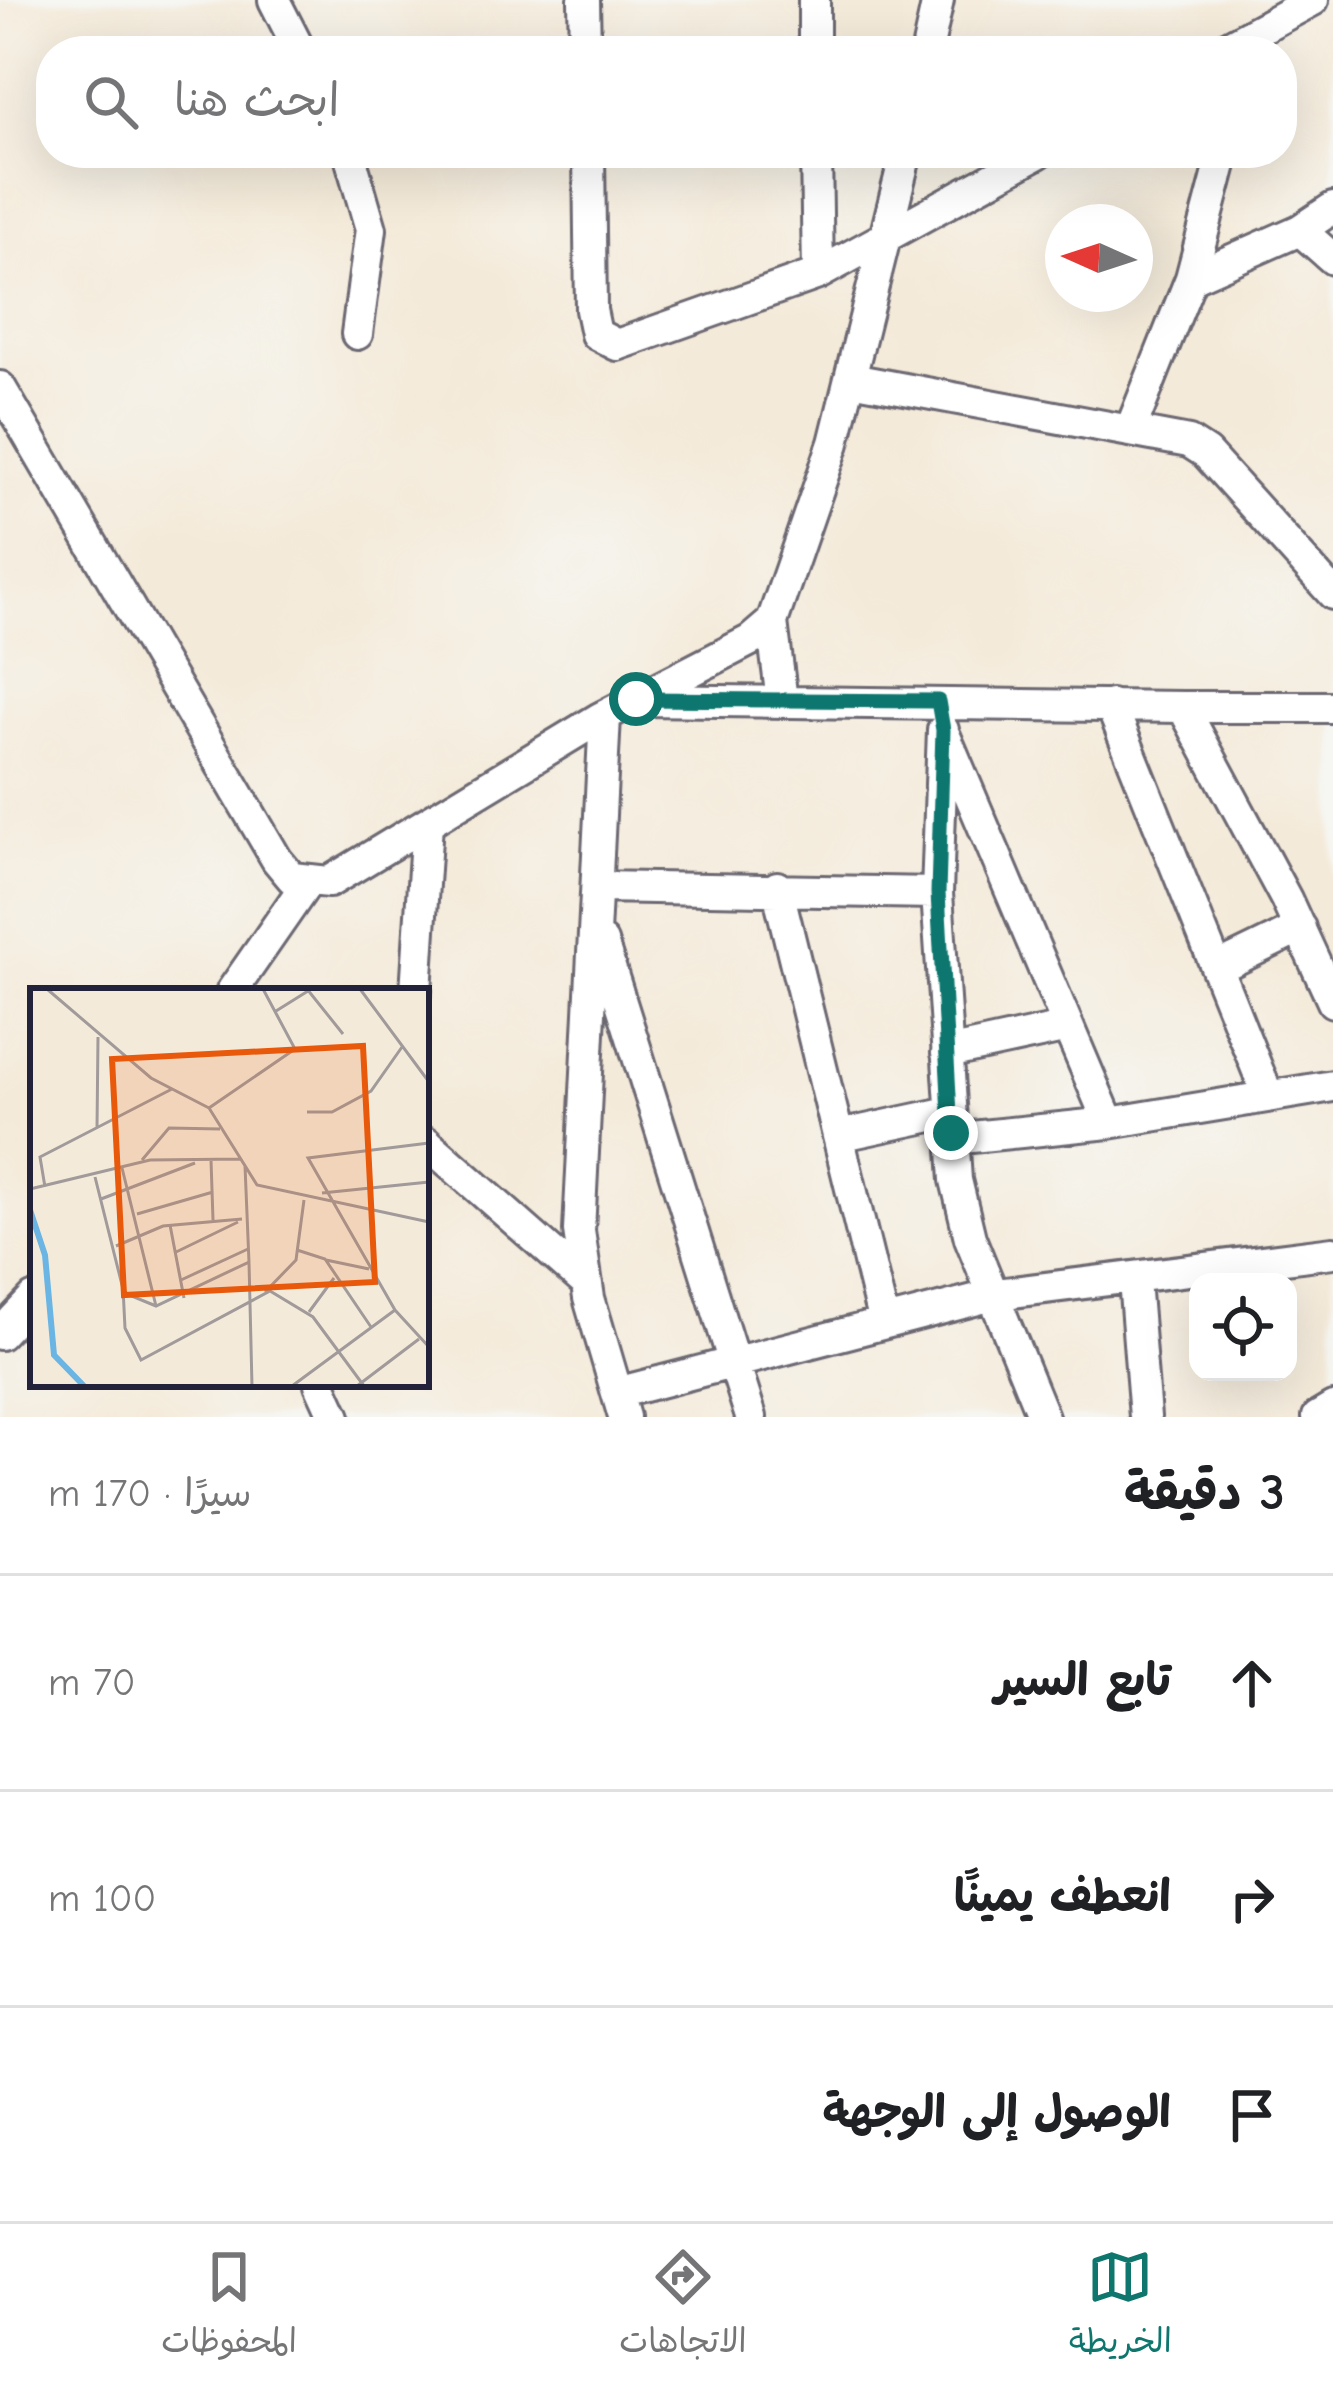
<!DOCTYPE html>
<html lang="ar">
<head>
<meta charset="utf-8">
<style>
  :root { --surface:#fff; --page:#f6f6f6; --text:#202124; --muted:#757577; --line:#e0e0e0; --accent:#0f766e }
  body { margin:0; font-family:"Comic Neue","Playpen Sans Arabic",sans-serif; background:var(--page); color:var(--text); direction:rtl }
  .controls { position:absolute; right:36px; bottom:36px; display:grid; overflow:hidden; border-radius:24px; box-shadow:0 12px 48px #0002 }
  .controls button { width:108px; height:108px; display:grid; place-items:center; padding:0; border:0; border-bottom:3px solid var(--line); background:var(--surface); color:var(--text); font:60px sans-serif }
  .compass { position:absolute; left:1045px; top:204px; width:108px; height:108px; border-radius:50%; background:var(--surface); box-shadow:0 12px 48px #0002; rotate:273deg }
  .stop { position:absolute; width:36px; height:36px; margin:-27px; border:9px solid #0f766e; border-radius:50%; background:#fff }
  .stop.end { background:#0f766e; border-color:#fff; box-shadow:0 3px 12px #0008 }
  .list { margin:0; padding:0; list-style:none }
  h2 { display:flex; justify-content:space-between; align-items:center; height:156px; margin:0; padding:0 48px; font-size:51px }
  h2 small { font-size:39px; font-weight:400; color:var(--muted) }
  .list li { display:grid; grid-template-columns:78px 1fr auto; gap:36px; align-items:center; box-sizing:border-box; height:216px; padding:0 48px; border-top:3px solid var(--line) }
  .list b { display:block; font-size:45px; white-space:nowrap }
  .list em { font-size:39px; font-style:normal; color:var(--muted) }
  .icon { flex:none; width:66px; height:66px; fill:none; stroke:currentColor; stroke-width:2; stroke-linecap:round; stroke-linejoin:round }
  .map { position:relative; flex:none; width:1333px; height:1417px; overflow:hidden; direction:ltr }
  .search { position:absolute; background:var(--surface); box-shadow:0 12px 48px #0002; left:36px; right:36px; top:36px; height:132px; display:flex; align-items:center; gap:30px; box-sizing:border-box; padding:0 42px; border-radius:48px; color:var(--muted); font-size:45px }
  .sheet { height:804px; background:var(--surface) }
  nav { display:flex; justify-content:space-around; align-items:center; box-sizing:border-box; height:168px; border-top:3px solid var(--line); background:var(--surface); font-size:33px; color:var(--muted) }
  nav a { display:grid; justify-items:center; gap:6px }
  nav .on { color:var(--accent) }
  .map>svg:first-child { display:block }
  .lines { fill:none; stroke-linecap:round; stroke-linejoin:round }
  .minor-casing { stroke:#6c6872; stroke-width:36 }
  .minor { stroke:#fff; stroke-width:30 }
  .route { stroke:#0f766e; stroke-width:15 }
  .inset-river { fill:none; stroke:#6ab5e3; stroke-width:6 }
  .inset-road { fill:none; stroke:#a09a9a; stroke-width:3 }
  .view { fill:#e8590c; fill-opacity:0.15; stroke:#e8590c; stroke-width:6 }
  .inset-edge { fill:none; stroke:#22223b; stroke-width:6 }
</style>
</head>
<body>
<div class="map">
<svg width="1333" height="1417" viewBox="0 0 1333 1417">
  <rect width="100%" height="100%" fill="#f6f6f2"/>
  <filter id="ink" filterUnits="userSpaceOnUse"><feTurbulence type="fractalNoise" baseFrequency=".00833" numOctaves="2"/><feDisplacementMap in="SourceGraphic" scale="24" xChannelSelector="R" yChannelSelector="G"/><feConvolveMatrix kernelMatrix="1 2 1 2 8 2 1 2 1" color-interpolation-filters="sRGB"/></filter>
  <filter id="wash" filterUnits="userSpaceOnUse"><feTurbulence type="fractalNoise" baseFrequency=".004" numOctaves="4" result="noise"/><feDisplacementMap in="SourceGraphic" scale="48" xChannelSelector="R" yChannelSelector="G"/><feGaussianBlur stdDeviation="2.7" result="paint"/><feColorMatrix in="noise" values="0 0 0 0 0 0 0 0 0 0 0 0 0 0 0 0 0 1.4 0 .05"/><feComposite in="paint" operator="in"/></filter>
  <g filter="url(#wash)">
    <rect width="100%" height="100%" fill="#f4ead9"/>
  </g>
  <g filter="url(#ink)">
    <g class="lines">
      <g class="minor-casing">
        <path id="minor" d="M274,0l26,51
          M584,0l1,51
          M814,0v51
          M927,51l11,-51
          M1219,51l94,-51
          M349,153l22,76 -14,105
          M589,153l2,157 5,24 21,11 201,-71 220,-121
          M816,153l2,121
          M1300,230l33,29
          M1191,278l33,-125
          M851,379l338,63 17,11 127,141
          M0,387l277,473 15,18 37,4 271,-164 151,-78 21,-18 62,-179 72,-290
          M1130,431l61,-153 109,-48 33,-22
          M772,622l10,79
          M642,700l541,7 103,192 47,103
          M1111,705l157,391
          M1183,707h150
          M605,716l-26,515 10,67 35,119
          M943,730l-6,163 19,287 14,58 73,179
          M945,736l164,387
          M599,887l338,6
          M777,887l106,432
          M602,942l149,475
          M1218,968l82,-40
          M232,991l75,-108
          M416,991l11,-168
          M947,1053l121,-26
          M838,1136l112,-24
          M952,1139l157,-16 224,-37
          M426,1142l159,140
          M1134,1280l11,137
          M0,1334l33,-35
          M320,1384l15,33
          M617,1393l380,-99 336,-42
          M1318,1417l15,-9"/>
      </g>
      <use href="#minor" class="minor"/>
    </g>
  </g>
  <g class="lines" filter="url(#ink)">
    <path class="route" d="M636,699l302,2 5,29 -5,163 13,240"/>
  </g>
  <g transform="translate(30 988)">
    <rect width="399" height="399" fill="#f4ead9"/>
    <path class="inset-river" d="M0,222l15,45 9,100 30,31"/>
    <path class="inset-road" d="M17,1l104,89 58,30M233,1l32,60 -86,59 48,77 172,37M277,1l36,45M330,1l69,93M246,23l32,-20M277,124h25l39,-21 31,-44M67,140l1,-91M399,155l-121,15 87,152 34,37M112,172l27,-32 51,1M181,172l2,60M92,180l34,138M65,189l29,116 32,13 93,-44 -4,-96M15,199l-5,-30 132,-68M0,201l120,-29 91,-1M292,205l107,-11M71,211l94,-36M107,226l76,-22M140,237l14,73M86,258l47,-20 79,-7M267,262l28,9 46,68M144,265l64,-31M296,272l43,9M219,274l3,124M151,292l67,-31M93,300l2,40 16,32 129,-69 43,26 51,69M235,304l31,-32 8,-60M279,324l25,-34M262,398l103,-76M327,398l62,-47"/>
    <path class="view" d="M333,58l12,236 -251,13 -12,-236z"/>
    <rect width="399" height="399" class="inset-edge"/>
  </g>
</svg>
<div class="controls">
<button><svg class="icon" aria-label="locate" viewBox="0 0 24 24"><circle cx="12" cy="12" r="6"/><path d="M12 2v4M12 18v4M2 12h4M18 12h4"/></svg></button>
</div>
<svg class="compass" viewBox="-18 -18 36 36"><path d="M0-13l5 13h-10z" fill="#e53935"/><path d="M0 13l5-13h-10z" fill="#757577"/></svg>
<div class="stop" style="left:636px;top:699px"></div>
<div class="stop end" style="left:951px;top:1133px"></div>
<div class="search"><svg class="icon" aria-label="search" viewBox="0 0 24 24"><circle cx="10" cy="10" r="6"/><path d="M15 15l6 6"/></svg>ابحث هنا</div>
</div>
<section class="sheet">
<h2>3 دقيقة<small>سيرًا · 170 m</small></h2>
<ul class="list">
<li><svg class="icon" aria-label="ahead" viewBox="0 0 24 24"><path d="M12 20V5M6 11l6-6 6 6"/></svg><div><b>تابع السير</b></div><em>70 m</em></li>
<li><svg class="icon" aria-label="right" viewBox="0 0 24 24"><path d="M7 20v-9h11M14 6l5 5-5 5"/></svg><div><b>انعطف يمينًا</b></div><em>100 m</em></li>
<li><svg class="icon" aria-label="arrive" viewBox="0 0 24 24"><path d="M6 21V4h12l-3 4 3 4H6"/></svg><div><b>الوصول إلى الوجهة</b></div></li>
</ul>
</section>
<nav>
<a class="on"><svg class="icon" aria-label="map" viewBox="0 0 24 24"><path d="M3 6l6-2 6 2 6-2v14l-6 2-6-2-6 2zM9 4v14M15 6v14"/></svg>الخريطة</a>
<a><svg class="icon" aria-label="directions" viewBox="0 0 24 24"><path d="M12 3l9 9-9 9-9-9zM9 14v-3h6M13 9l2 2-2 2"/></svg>الاتجاهات</a>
<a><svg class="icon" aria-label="saved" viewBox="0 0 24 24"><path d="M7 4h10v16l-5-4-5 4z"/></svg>المحفوظات</a>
</nav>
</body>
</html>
